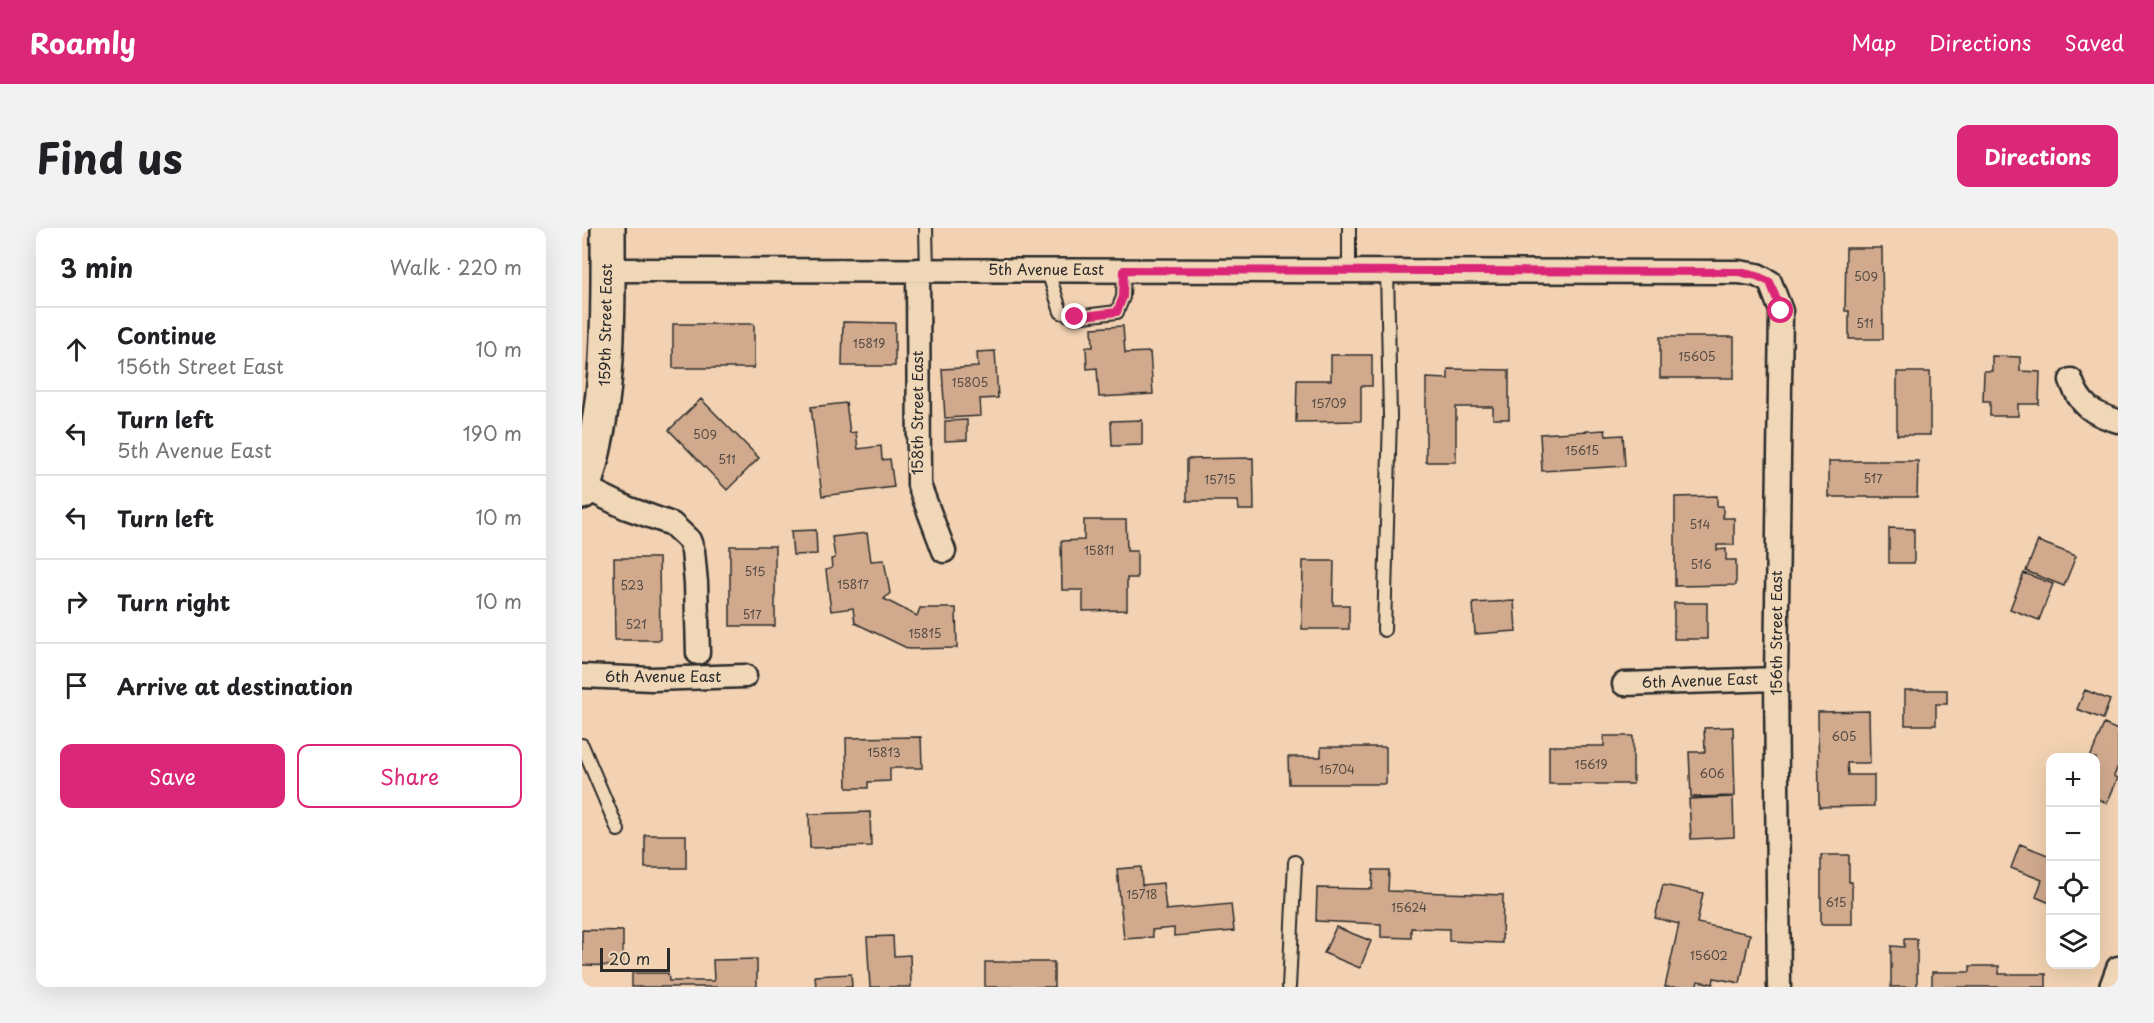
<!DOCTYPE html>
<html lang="en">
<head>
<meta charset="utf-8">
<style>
  :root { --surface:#fff; --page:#f2f2f2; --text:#202124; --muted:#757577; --line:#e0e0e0; --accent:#db2777 }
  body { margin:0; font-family:"Playpen Sans",sans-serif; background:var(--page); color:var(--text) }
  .controls { position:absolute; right:18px; bottom:18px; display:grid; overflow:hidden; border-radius:12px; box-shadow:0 6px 24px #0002 }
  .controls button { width:54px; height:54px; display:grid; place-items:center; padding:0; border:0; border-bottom:2px solid var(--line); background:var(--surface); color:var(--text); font:30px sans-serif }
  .scale { position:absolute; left:18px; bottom:15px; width:70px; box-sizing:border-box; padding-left:6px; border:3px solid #2b2b2b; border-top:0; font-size:16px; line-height:21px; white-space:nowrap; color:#2b2b2b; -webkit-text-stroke:4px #f0d7b8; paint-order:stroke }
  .stop { position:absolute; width:18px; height:18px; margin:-14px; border:4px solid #db2777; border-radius:50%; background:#fff }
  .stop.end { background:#db2777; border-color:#fff; box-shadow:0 2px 6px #0008 }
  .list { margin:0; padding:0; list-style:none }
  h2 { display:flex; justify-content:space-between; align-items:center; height:78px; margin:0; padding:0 24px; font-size:26px }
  h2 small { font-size:20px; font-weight:400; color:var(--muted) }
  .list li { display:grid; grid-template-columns:39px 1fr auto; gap:18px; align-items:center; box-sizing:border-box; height:84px; padding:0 24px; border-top:2px solid var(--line) }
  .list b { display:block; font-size:22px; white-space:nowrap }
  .list p { margin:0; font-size:20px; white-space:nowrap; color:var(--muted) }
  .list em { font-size:20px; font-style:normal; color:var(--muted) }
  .actions { display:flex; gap:12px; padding:18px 24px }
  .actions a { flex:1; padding:14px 0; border:2px solid var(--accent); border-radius:12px; text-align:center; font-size:21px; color:var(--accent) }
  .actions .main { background:var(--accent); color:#fff }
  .icon { flex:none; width:33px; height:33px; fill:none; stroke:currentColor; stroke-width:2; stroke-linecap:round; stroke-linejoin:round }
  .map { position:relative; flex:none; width:1536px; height:759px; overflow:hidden; border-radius:12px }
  header { display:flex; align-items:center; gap:36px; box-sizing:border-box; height:84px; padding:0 30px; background:var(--accent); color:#fff }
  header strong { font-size:28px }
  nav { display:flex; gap:33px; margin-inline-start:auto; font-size:21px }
  .intro { display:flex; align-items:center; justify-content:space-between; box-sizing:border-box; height:144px; padding:0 36px }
  h1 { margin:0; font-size:42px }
  .button { padding:15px 27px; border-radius:12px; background:var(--accent); color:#fff; font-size:21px; font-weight:700 }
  main { display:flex; gap:36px; padding:0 36px }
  aside { flex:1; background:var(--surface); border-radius:12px; box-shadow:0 6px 24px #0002 }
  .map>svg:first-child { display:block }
  .building { fill:#d1aa8e; stroke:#2b2b2b; stroke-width:1.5 }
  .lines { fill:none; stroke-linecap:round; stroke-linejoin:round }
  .lane-casing { stroke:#2b2b2b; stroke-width:16 }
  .street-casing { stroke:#2b2b2b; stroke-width:27 }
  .secondary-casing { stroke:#2b2b2b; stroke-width:38 }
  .lane { stroke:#f0d7b8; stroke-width:12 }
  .street { stroke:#f0d7b8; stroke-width:22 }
  .secondary { stroke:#f0d7b8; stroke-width:33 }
  .route { stroke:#db2777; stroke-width:8 }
  .labels { text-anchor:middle; stroke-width:5; stroke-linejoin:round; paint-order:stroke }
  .number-label { font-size:12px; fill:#544b44 }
  .street-label { font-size:15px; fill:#2b2b2b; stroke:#f0d7b8 }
</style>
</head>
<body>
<header>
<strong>Roamly</strong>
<nav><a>Map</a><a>Directions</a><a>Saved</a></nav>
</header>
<div class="intro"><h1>Find us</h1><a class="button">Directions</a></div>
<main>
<aside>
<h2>3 min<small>Walk · 220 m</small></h2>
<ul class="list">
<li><svg class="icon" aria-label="ahead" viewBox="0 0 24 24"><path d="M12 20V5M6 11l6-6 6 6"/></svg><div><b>Continue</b><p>156th Street East</p></div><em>10 m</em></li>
<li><svg class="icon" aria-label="left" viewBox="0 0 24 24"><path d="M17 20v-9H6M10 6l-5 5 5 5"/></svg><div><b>Turn left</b><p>5th Avenue East</p></div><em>190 m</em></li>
<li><svg class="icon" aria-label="left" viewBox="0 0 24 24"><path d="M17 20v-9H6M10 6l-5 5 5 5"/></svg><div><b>Turn left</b></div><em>10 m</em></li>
<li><svg class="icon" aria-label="right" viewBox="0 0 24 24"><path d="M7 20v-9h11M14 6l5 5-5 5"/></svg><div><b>Turn right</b></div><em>10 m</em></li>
<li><svg class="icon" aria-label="arrive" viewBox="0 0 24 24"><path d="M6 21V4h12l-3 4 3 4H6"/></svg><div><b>Arrive at destination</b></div></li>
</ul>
<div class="actions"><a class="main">Save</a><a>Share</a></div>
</aside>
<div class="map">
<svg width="1536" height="759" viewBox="0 0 1536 759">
  <rect width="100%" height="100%" fill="#f2d2b2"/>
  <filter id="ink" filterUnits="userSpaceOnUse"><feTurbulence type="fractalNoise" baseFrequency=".0167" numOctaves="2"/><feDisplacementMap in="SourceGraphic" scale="12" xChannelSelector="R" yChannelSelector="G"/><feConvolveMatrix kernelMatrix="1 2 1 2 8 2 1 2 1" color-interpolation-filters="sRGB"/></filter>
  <g filter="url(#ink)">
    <path class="building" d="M1264,20h36l1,91h-34v-28h-4z
      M261,94l52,1v43h-53z
      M91,96h81v44h-81z
      M541,98l2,27 25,-1 3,42 -54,3 -2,-29 -10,1 -1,-22h7l-1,-19z
      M1078,109h74v41h-74z
      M413,123l3,47 -18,1 1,17 -36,2 -3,-49 36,-2 -1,-15z
      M749,127h41v31h-11v35l-65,1 1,-42h34z
      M1410,128l28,1v14l20,1 -1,32h-21v12h-28v-15h-7l1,-30h8z
      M866,141l61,1v49h-16v-12h-37v55h-30v-84l22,1z
      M1315,144h33v63h-33z
      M119,171l58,59 -32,32 -58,-60z
      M264,175l4,30 6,-1 2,17 23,-3 1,14 8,-1 4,28 -72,9 -11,-89z
      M385,192v20l-22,1v-20z
      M560,192v25l-30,1 -1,-25z
      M1023,202l1,6 17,-1 2,31 -83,5 -2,-37z
      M671,230l1,52h-15l-1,-9h-51v-42z
      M1247,233h89l-1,36h-88z
      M1135,268v10h6v12h11v27h-17v5l9,-1v11h10v25l-61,1v-89z
      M502,292h42l1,31h10v27h-10v32l-44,1v-21h-21l-1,-49 23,-1z
      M1307,300l25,1v34h-25z
      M234,302l1,24 -24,1 -2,-24z
      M285,305l4,28 13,-1 6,33 -6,6 33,17 3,-8h36l1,40 -48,1 -54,-26 -2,-15 -22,3 -5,-41 6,-2 -1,-9 4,-1 -3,-21z
      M1456,313l38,15 -12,30 -38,-15z
      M148,318h45v80h-45z
      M32,330h45l1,82h-45z
      M721,333h31l-1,44h16v24h-47z
      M1442,345l29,11 -14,36 -29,-11z
      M932,373l2,30 -41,3 -2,-31z
      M1092,375h33v36h-33z
      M1323,462h42v14h-11v21h-31z
      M1503,462l25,10 -7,19 -26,-10z
      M1287,483l1,52h-23l1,12h26v31l-55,1 -1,-95z
      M1522,496l14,6v36l-4,10 4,2 -11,25 -11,-5v-40h-6z
      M1151,499l2,69 -44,1 -2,-45h16l-1,-24z
      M1022,508h29v48h-84v-38h55z
      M339,509l1,31h-32v13l-22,1v6h-21l-1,-50z
      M739,519h65v37h-97l-1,-27h33z
      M1151,569l1,40 -43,2 -2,-40z
      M288,584l1,34 -61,2 -1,-34z
      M63,607h41v33h-41z
      M1438,616l30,12v47l-14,-6 6,-17 -31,-12z
      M1239,627h28v27h3v42h-31z
      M559,639l1,18 21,-2 3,27 65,-6 3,27 -60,5v-8l-22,2 1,7 -29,2 -7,-70z
      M791,642h16l-1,21 115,4 -1,48 -53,-2v-12l-38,-1v10l-30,-1v-13l-65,-3 1,-33 55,1z
      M1081,657l40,8 -6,30 53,11 -10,49 -26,-5 -1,6 -15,-3 -2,6h-31l14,-63 -24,-6z
      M754,699l35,14 -11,27 -36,-15z
      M0,702l41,1v35l-41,-1z
      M311,708l1,20 16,-1 1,32h-41l-3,-50z
      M1322,711h13v48h-26v-41l13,1z
      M175,731v28h-125v-14h36l1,8h45l-1,-21z
      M403,734h69v25h-69z
      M1388,738h29v8h47v13h-114v-15h38z
      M269,746l1,13h-36l-1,-11z"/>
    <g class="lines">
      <g class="lane-casing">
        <path id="lane" d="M344,0l1,43
          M767,0v42
          M465,41l14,43 14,5 42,-5 6,-15 1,-27
          M802,402l6,-213 -3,-147
          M0,517l36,85
          M707,759l6,-125"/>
      </g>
      <g class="street-casing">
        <path id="street" d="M26,42c377,1 754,0 1131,2l18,3 13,7 11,29 -5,368 3,308
          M336,42l1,215 25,66
          M1489,152c9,26 22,34 47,41
          M2,259l43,21 45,16 17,16 4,11 3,32 2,70
          M0,448l70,3 93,-3
          M1042,456l152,-5
          M1529,759l7,-19"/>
      </g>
      <g class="secondary-casing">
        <path id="secondary" d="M0,264c29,-87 26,-173 26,-264"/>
      </g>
      <use href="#lane" class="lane"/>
      <use href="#street" class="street"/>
      <use href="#secondary" class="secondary"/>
    </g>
  </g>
  <g class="lines" filter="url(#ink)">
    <path class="route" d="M493,89l42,-5 6,-15 1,-27 615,2 18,4 13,6 11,29"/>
  </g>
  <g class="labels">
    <g class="number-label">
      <text x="1284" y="53">509</text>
      <text x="1283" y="100">511</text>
      <text x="287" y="120">15819</text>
      <text x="1115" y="133">15605</text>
      <text x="388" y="159">15805</text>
      <text x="747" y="180">15709</text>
      <text x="123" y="211">509</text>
      <text x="1000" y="227">15615</text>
      <text x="145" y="236">511</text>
      <text x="1291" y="255">517</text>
      <text x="638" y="256">15715</text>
      <text x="1118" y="301">514</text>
      <text x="517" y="327">15811</text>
      <text x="1119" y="341">516</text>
      <text x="173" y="348">515</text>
      <text x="271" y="361">15817</text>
      <text x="50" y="362">523</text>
      <text x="170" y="391">517</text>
      <text x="54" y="401">521</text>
      <text x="343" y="410">15815</text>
      <text x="1262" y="513">605</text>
      <text x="302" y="529">15813</text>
      <text x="1009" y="541">15619</text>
      <text x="755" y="546">15704</text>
      <text x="1130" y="550">606</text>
      <text x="560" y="671">15718</text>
      <text x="1254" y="679">615</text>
      <text x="827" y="684">15624</text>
      <text x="1127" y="732">15602</text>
    </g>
    <g class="street-label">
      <text x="464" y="47">5th Avenue East</text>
      <text transform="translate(24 97) rotate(-89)" y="5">159th Street East</text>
      <text transform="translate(336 185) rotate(-90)" y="5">158th Street East</text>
      <text transform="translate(1195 405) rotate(-90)" y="5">156th Street East</text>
      <text x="81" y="454">6th Avenue East</text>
      <text transform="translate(1118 453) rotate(-2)" y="5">6th Avenue East</text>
    </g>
  </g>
</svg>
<div class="controls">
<button>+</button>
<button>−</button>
<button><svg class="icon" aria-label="locate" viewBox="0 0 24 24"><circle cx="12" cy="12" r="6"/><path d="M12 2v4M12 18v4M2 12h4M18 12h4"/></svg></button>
<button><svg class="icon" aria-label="layers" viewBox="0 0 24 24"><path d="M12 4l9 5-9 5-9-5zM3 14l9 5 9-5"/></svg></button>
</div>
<div class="scale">20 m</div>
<div class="stop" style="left:1199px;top:83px"></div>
<div class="stop end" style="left:493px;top:89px"></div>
</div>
</main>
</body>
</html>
